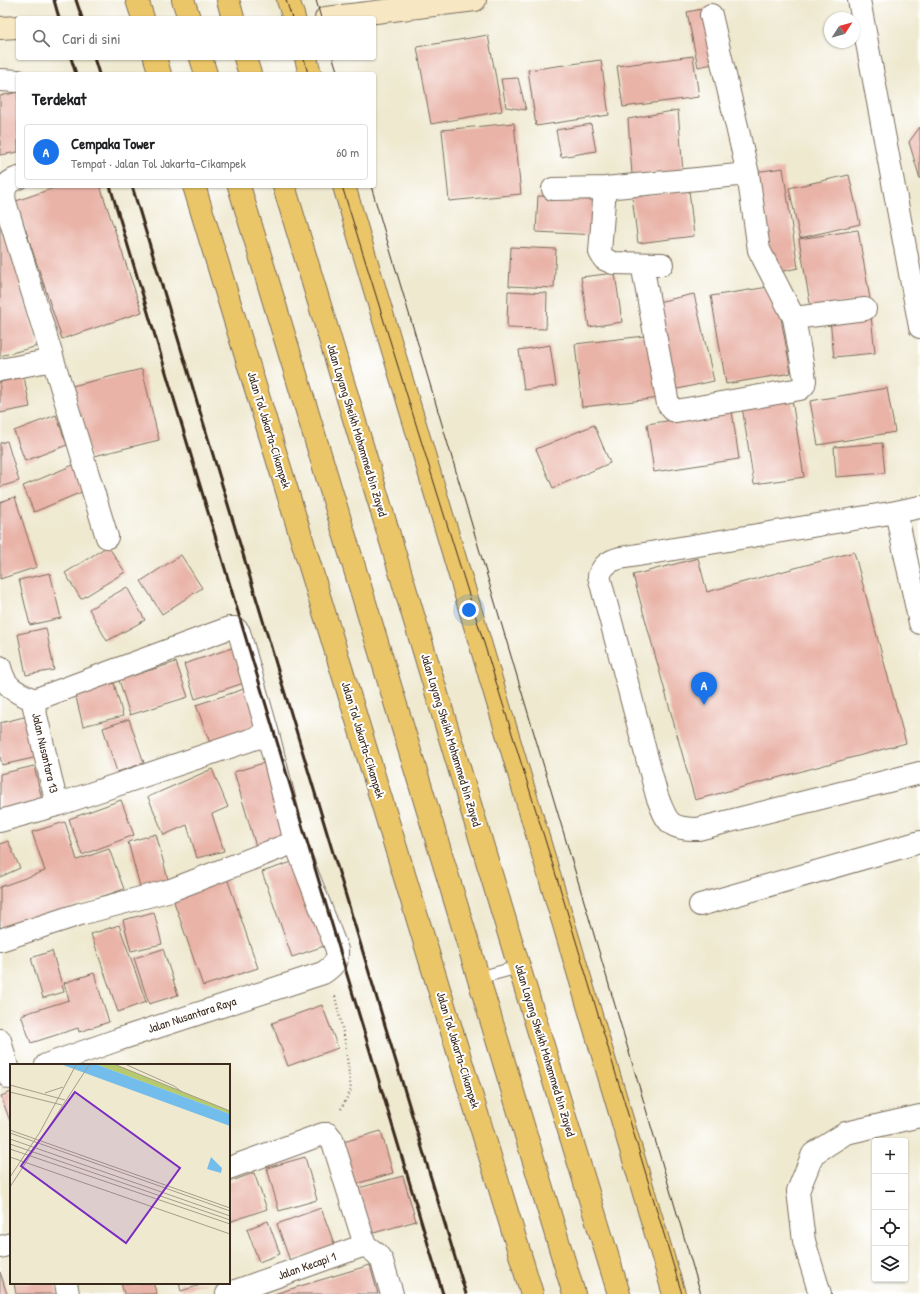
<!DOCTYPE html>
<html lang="id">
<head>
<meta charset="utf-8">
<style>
  :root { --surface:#fff; --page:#f6f6f6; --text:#202124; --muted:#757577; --line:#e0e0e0; --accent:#1a73e8 }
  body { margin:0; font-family:"Patrick Hand",sans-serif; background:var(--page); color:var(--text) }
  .controls { position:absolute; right:12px; bottom:12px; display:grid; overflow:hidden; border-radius:4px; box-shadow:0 1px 3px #0004 }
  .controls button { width:36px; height:36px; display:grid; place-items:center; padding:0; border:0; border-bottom:1px solid var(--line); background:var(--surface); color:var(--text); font:20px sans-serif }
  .compass { position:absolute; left:824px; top:12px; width:36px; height:36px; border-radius:50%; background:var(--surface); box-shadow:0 1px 3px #0004; rotate:54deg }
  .you { position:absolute; left:469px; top:610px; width:14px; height:14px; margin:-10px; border:3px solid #fff; border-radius:50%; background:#1a73e8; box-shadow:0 0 0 6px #1a73e833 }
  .badge { display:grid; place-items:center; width:26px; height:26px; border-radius:50%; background:var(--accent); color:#fff; font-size:13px; font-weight:700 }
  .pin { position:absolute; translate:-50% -33px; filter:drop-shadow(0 1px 2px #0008) }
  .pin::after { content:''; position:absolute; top:21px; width:14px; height:12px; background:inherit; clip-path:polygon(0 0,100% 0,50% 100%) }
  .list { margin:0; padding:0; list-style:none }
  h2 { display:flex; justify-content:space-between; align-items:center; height:52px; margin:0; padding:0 16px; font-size:17px }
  h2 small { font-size:13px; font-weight:400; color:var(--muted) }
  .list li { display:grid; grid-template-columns:26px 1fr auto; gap:12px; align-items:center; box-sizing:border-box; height:56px; margin:0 8px 8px; padding:0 8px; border:1px solid var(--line); border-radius:4px }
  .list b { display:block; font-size:15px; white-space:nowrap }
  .list p { margin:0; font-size:13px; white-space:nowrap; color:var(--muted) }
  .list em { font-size:13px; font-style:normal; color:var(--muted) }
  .icon { flex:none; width:22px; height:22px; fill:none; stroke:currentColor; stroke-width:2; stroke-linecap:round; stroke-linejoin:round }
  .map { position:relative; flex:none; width:920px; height:1294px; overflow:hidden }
  .search { position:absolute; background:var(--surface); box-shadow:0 1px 3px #0004; left:16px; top:16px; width:360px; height:44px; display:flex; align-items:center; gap:10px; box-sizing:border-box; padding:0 14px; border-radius:4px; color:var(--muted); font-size:15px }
  .panel { position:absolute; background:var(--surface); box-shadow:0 1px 3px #0004; left:16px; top:72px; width:360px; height:116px; border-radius:4px }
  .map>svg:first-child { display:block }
  .building { fill:#e9b3a7 }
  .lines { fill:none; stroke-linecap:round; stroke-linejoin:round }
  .service-casing { stroke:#7a6d5c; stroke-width:14 }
  .minor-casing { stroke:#7a6d5c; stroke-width:24 }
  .secondary-casing { stroke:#7a6d5c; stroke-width:24 }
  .motorway-casing { stroke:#7a6d5c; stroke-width:24 }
  .path { stroke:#7a6d5c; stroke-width:2.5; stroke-dasharray:1 3; stroke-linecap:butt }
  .service { stroke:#fff; stroke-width:12 }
  .minor { stroke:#fff; stroke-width:22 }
  .secondary { stroke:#f7e8c3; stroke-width:22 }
  .motorway { stroke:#ebc669; stroke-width:22 }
  .tram { stroke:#3b2a1e; stroke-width:1 }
  .rail { stroke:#3b2a1e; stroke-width:3 }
  .labels { text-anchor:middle; stroke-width:4; stroke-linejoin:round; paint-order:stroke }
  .street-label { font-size:12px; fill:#3b2a1e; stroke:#fff }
  .inset-road { fill:none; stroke:#a79d89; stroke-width:1 }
  .view { fill:#7b2cbf; fill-opacity:0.15; stroke:#7b2cbf; stroke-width:2 }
  .inset-edge { fill:none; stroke:#3b2a1e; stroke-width:2 }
</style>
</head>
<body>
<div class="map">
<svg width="920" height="1294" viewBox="0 0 920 1294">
  <rect width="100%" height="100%" fill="#fff"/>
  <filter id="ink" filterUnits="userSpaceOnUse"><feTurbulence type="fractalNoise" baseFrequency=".025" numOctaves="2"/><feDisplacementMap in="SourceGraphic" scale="8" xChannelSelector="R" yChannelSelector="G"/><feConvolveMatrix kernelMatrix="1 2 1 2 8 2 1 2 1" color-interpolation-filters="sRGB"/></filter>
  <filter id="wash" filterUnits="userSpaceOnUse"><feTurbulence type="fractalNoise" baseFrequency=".012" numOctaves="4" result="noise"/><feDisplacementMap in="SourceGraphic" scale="16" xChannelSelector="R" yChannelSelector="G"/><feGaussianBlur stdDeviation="0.9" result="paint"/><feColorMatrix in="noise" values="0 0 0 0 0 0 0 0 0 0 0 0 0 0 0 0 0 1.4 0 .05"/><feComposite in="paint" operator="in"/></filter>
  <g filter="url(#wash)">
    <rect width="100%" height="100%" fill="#efe9d0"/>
    <g id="blocks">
      <path class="building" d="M707,8l11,55 -20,4 -11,-55z
        M488,35l14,76 -71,13 -14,-77z
        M693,56l6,41 -76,10 -6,-41z
        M601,60l8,55 -73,11 -8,-56z
        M518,78l8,32 -20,-3 -5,-28z
        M18,92v60l-18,3v-59z
        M678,110l5,62 -51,3 -4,-56z
        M514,123l7,71 -72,7 -7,-71z
        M591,124l5,27 -35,6 -5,-27z
        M920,127v52l-11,-37z
        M783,168l15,100 -24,5 -19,-101z
        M849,175l11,49 -60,14 -11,-50z
        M60,186h40l42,126 -80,27 -46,-138z
        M689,190l5,46 -56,7 -6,-46z
        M538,196l62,3 -2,36 -62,-3z
        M0,215l38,131 -38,10z
        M858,230l12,69 -59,10 -12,-70z
        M511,247l45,2 -2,39 -45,-2z
        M615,273l7,49 -33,5 -8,-50z
        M775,286l16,87 -65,11 -15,-88z
        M508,291l39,2 -1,36 -39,-1z
        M694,294l20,87 -41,9 -20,-87z
        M871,316l4,37 -41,4 -4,-37z
        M653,335l7,63 -78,9 -7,-63z
        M550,345l6,41 -32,4 -5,-40z
        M142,369l17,71 -69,17 -18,-71z
        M24,377l6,30 -30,6v-31z
        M887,388l8,44 -77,13 -8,-44z
        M791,393l13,84 -50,7 -13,-84z
        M732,411l7,48 -85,13 -7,-48z
        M56,415l11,30 -42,16 -11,-30z
        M594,425l16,38 -57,25 -17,-39z
        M7,441l12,40 -19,6v-44z
        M882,443l3,30 -49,4 -2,-30z
        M78,463l11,26 -55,23 -11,-26z
        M15,497l22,70 -37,12v-77z
        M108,546l17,26 -44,27 -16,-26z
        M854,552l52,191 -211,57 -62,-225 65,-17 9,34z
        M181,555l21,33 -40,26 -21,-33z
        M50,573l11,45 -31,7 -11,-45z
        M127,587l18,33 -38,21 -18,-32z
        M46,628l8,42 -28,5 -8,-41z
        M232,648l12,35 -49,16 -11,-35z
        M176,662l12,35 -58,18 -11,-35z
        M114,683l9,33 -40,10 -8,-33z
        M247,688l13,38 -50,17 -14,-38z
        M28,716l10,41 -36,8 -2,-9v-33z
        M129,719l15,44 -27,9 -14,-44z
        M270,761l23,79 -36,10 -23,-78z
        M34,766l10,42 -44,11v-45z
        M212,769l16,38 -16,7 12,37 -27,7 -10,-33 -23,10 -16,-38z
        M121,800l13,35 -52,20 -13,-36z
        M65,822l12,38 32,-11 15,40 -124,43v-45l45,-16 -13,-39z
        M156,834l14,53 -28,7 -14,-52z
        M8,841l12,27 -20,9v-33z
        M298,860l29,85 -35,12 -30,-85z
        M227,878l31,90 -55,18 -31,-90z
        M154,912l8,32 -31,7 -8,-31z
        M119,925l27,77 -28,10 -27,-78z
        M163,949l15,46 -29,9 -15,-46z
        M52,951l12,41 -21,6 -12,-40z
        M94,973l15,49 -30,10 -1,-4 -47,15 -10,-28 48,-15 -5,-17z
        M322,1005l16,43 -50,18 -16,-43z
        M11,1092v32l-10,-28z
        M381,1131l12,42 -41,12 -12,-42z
        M305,1157l12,43 -38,11 -12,-43z
        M254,1173l13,36 -38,13v-40z
        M403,1176l13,45 -53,15 -12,-46z
        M321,1208l14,38 -45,15 -13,-37z
        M268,1221l12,33 -21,8 -12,-33z
        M370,1265l8,29h-104z
        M0,1272l7,22h-7z
        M14,1283h41l3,11h-42z
        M121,1283h32l4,11h-33z
        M179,1283h28l-26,8z"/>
    </g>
  </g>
  <g filter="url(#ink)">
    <use href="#blocks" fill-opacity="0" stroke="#7a6d5c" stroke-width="1"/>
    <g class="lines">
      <g class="service-casing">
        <path id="service" d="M478,978l41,-11"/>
      </g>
      <g class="minor-casing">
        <path id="minor" d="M859,0l61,327
          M0,80l18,1
          M18,178c-13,4 -15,12 -13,24l102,335
          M605,188l-5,64 4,7 9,4 49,1
          M553,189l52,-1 143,-14
          M642,264l26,140 5,6 3,1 124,-22 4,-4 1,-5 -11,-62 -35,-68 -11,-76 -37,-159
          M794,318l71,-9
          M0,370l53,-10
          M920,507l-24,5 -276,46c-11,3 -17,7 -21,18l58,220c10,26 11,33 41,33l222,-56
          M896,512l24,111
          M0,667c5,21 15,25 34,33l195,-72h6l4,4 29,102 27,108
          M34,700v7l23,98
          M0,821l57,-16 211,-71
          M700,905l220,-63
          M0,940l80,-26 91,-24 124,-48 42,108c1,12 -5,17 -14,23l-203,66 -74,26
          M0,1040l10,38
          M229,1168l94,-34h5l4,5 33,106 12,9 5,7 10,33
          M0,1247l11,-3
          M66,1283l2,11
          M227,1294l138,-49
          M820,1294l-16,-53 -6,-50 15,-37 33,-21 74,-17"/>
      </g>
      <g class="secondary-casing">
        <path id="secondary" d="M326,18l149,-18
          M0,28l18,-1"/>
      </g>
      <g class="motorway-casing">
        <path id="motorway" d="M137,0l6,18
          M183,0l6,18
          M228,0l5,18
          M288,0l6,18
          M155,58l5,16
          M201,58l5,16
          M245,58l5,16
          M306,58l4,16
          M194,186l338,1108
          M239,186l335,1108
          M284,186l235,781 100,327
          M344,186l330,1108"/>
      </g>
      <path class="path" d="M335,996l10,45 6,49 -11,21"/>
      <use href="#service" class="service"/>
      <use href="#minor" class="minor"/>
      <use href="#secondary" class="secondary"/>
      <use href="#motorway" class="motorway"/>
      <path class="tram" d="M286,0l6,18
        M316,0l5,18
        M304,58l4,16
        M333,58l5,16
        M342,186l218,702 122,406
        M371,186l330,1108"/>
      <path class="rail" d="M54,0l5,18
        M76,0l6,18
        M71,58l5,16
        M94,58l5,16
        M110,186l333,1108
        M132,186l334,1108"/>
    </g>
  </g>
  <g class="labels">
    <g class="street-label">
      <text transform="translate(269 430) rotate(73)" y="4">Jalan Tol Jakarta–Cikampek</text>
      <text transform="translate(357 430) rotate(73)" y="4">Jalan Layang Sheikh Mohammed bin Zayed</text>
      <text transform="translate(363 740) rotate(73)" y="4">Jalan Tol Jakarta–Cikampek</text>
      <text transform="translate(451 740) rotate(73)" y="4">Jalan Layang Sheikh Mohammed bin Zayed</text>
      <text transform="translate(45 753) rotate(77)" y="4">Jalan Nusantara 13</text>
      <text transform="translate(192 1015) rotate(-18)" y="4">Jalan Nusantara Raya</text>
      <text transform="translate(458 1050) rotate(73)" y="4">Jalan Tol Jakarta–Cikampek</text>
      <text transform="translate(545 1050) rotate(73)" y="4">Jalan Layang Sheikh Mohammed bin Zayed</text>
      <text transform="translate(307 1266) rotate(-19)" y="4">Jalan Kecapi 1</text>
    </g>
  </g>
  <g transform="translate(10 1064)">
    <rect width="220" height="220" fill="#efe9d0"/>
    <path d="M88,1h19l113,46v3z" fill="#b7c96d"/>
    <path d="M53,1h35l132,49v12zM201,93l11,11 -1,5 -14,-4z" fill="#72bdeb"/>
    <path class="inset-road" d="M106,1l114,46M117,1l47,21 8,6M0,21l55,15M0,28l52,13M35,29l18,-6M0,66l220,78M0,69l220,78M0,75l220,77M0,80l220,76M0,85l220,75M0,93l220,77M0,113l30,-45 36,-67M0,123l79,-122"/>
    <path class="view" d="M65,28l105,76 -54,75 -105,-77z"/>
    <rect width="220" height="220" class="inset-edge"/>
  </g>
</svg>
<div class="controls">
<button>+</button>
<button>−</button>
<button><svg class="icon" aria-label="locate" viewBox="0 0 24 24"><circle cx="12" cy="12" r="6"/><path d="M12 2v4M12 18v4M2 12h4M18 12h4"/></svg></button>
<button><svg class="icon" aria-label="layers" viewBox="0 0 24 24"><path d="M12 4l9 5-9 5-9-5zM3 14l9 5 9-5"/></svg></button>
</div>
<svg class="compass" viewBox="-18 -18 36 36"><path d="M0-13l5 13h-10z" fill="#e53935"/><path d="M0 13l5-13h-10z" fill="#757577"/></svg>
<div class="you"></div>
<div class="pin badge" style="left:704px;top:705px">A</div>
<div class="search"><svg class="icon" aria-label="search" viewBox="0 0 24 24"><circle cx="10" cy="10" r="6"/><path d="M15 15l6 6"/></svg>Cari di sini</div>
<section class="panel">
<h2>Terdekat<small></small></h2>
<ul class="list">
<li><span class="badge">A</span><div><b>Cempaka Tower</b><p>Tempat · Jalan Tol Jakarta–Cikampek</p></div><em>60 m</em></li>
</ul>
</section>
</div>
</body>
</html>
